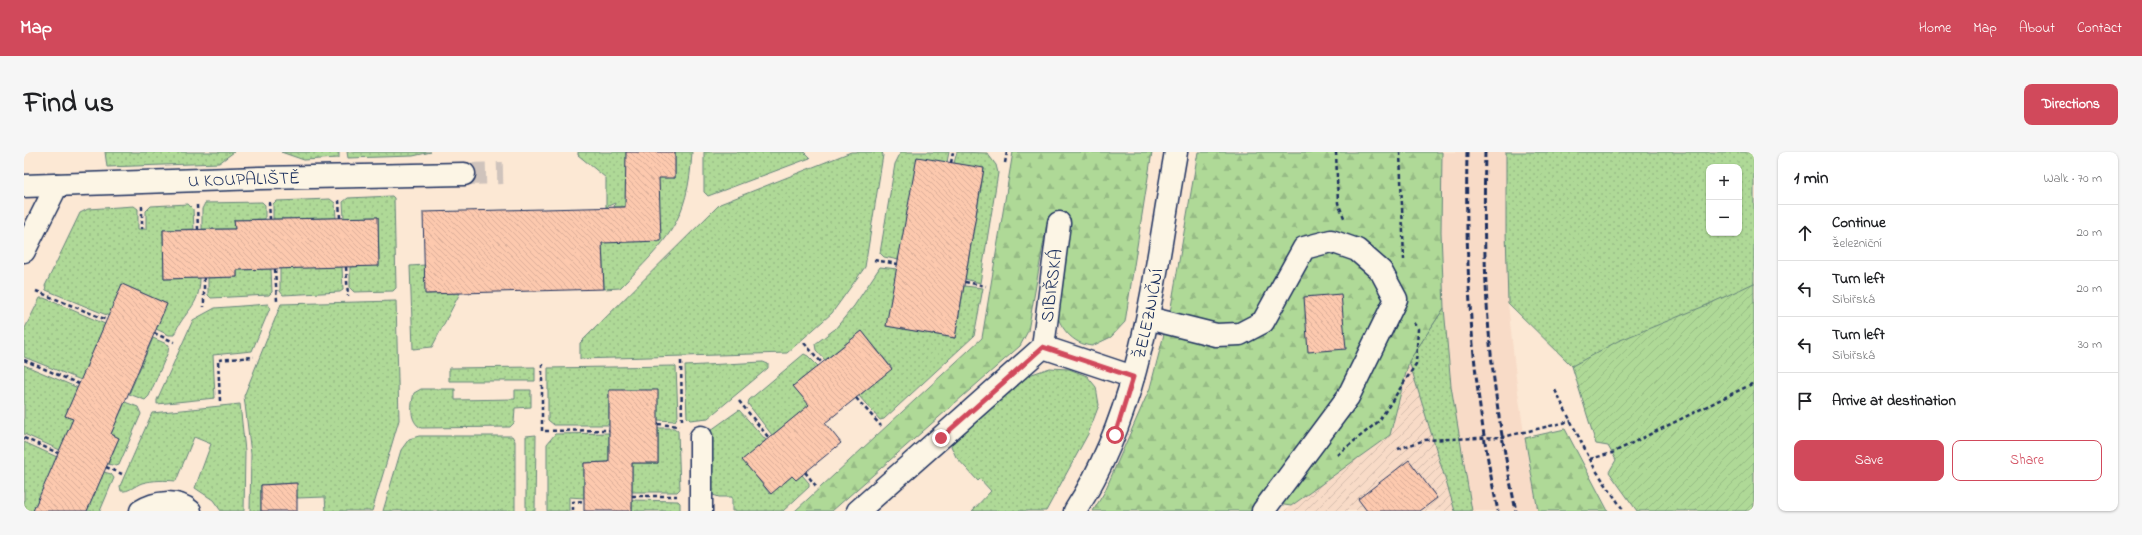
<!DOCTYPE html>
<html lang="en">
<head>
<meta charset="utf-8">
<style>
  :root { --surface:#fff; --page:#f6f6f6; --text:#202124; --muted:#757577; --line:#e0e0e0; --accent:#d1495b }
  body { margin:0; font-family:"Indie Flower",sans-serif; background:var(--page); color:var(--text) }
  .controls { position:absolute; right:12px; top:12px; display:grid; overflow:hidden; border-radius:8px; box-shadow:0 1px 3px #0004 }
  .controls button { width:36px; height:36px; display:grid; place-items:center; padding:0; border:0; border-bottom:1px solid var(--line); background:var(--surface); color:var(--text); font:20px sans-serif }
  .stop { position:absolute; width:12px; height:12px; margin:-9px; border:3px solid #d1495b; border-radius:50%; background:#fff }
  .stop.end { background:#d1495b; border-color:#fff; box-shadow:0 1px 4px #0008 }
  .list { margin:0; padding:0; list-style:none }
  h2 { display:flex; justify-content:space-between; align-items:center; height:52px; margin:0; padding:0 16px; font-size:17px }
  h2 small { font-size:13px; font-weight:400; color:var(--muted) }
  .list li { display:grid; grid-template-columns:26px 1fr auto; gap:12px; align-items:center; box-sizing:border-box; height:56px; padding:0 16px; border-top:1px solid var(--line) }
  .list b { display:block; font-size:15px; white-space:nowrap }
  .list p { margin:0; font-size:13px; white-space:nowrap; color:var(--muted) }
  .list em { font-size:13px; font-style:normal; color:var(--muted) }
  .actions { display:flex; gap:8px; padding:12px 16px }
  .actions a { flex:1; padding:9px 0; border:1px solid var(--accent); border-radius:8px; text-align:center; font-size:14px; color:var(--accent) }
  .actions .main { background:var(--accent); color:#fff }
  .icon { flex:none; width:22px; height:22px; fill:none; stroke:currentColor; stroke-width:2; stroke-linecap:round; stroke-linejoin:round }
  .map { position:relative; flex:none; width:1730px; height:359px; overflow:hidden; border-radius:8px }
  header { display:flex; align-items:center; gap:24px; box-sizing:border-box; height:56px; padding:0 20px; background:var(--accent); color:#fff }
  header strong { font-size:19px }
  nav { display:flex; gap:22px; margin-inline-start:auto; font-size:14px }
  .intro { display:flex; align-items:center; justify-content:space-between; box-sizing:border-box; height:96px; padding:0 24px }
  h1 { margin:0; font-size:28px }
  .button { padding:10px 18px; border-radius:8px; background:var(--accent); color:#fff; font-size:14px; font-weight:700 }
  main { display:flex; gap:24px; padding:0 24px }
  aside { flex:1; background:var(--surface); border-radius:8px; box-shadow:0 1px 3px #0004 }
  .map>svg:first-child { display:block }
  .built { fill:#f8dbc7 }
  .industrial { fill:url(#industrial-furrows) }
  .grass { fill:url(#grass-dots); stroke:#65847a; fill-rule:evenodd }
  .forest { fill:url(#forest-firs); stroke:#65847a }
  .garden { fill:url(#garden-furrows); stroke:#65847a }
  .building { fill:url(#building-back-hatch); stroke:#1b2f5e }
  .lines { fill:none; stroke-linecap:round; stroke-linejoin:round }
  .minor-tunnel { stroke:#cfc3bc; stroke-width:22; stroke-dasharray:22 11; stroke-linecap:butt }
  .minor-casing { stroke:#1b2f5e; stroke-width:25 }
  .path { stroke:#1b2f5e; stroke-width:2.5; stroke-dasharray:4 3; stroke-linecap:butt }
  .minor { stroke:#fcf5e5; stroke-width:22 }
  .rail { stroke:#1b2f5e; stroke-width:3; stroke-dasharray:6 3; stroke-linecap:butt }
  .route { stroke:#d1495b; stroke-width:5 }
  .labels { text-anchor:middle; stroke-width:3; stroke-linejoin:round; paint-order:stroke }
  .street-label { font-size:18px; fill:#1b2f5e; stroke:#fcf5e5 }
</style>
</head>
<body>
<header>
<strong>Map</strong>
<nav><a>Home</a><a>Map</a><a>About</a><a>Contact</a></nav>
</header>
<div class="intro"><h1>Find us</h1><a class="button">Directions</a></div>
<main>
<div class="map">
<svg width="1730" height="359" viewBox="0 0 1730 359">
  <defs>
    <pattern id="industrial-furrows" width="10" height="10" patternUnits="userSpaceOnUse"><rect width="10" height="10" fill="#f8dbc7"/><path d="M-1 1l2-2M0 10L10 0M9 11l2-2" fill="none" stroke="#d4bcad"/></pattern>
    <pattern id="grass-dots" width="8" height="8" patternUnits="userSpaceOnUse"><rect width="8" height="8" fill="#afd997"/><path d="M2 2h.1M6 6h.1" fill="none" stroke="#96bb85" stroke-width="1.8" stroke-linecap="round"/></pattern>
    <pattern id="forest-firs" width="22" height="20" patternUnits="userSpaceOnUse"><rect width="22" height="20" fill="#afd997"/><path d="M5 1l3.5 6h-7zM16 11l3.5 6h-7z" fill="#96bb85"/></pattern>
    <pattern id="garden-furrows" width="10" height="10" patternUnits="userSpaceOnUse"><rect width="10" height="10" fill="#afd997"/><path d="M-1 1l2-2M0 10L10 0M9 11l2-2" fill="none" stroke="#96bb85"/></pattern>
    <pattern id="building-back-hatch" width="6" height="6" patternUnits="userSpaceOnUse"><rect width="6" height="6" fill="#fdc9ae"/><path d="M-1 5l2 2M0 0l6 6M5-1l2 2" fill="none" stroke="#d8ad98"/></pattern>
  </defs>
  <rect width="100%" height="100%" fill="#fce8d4"/>
  <filter id="ink" filterUnits="userSpaceOnUse"><feTurbulence type="fractalNoise" baseFrequency=".025" numOctaves="2"/><feDisplacementMap in="SourceGraphic" scale="8" xChannelSelector="R" yChannelSelector="G"/><feConvolveMatrix kernelMatrix="1 2 1 2 8 2 1 2 1" color-interpolation-filters="sRGB"/></filter>
  <g filter="url(#ink)">
    <path class="built" d="M1418,0h64v79l2,72 8,75 12,83 10,50h-66l-21,-125 -7,-78 -3,-76z"/>
    <path class="industrial" d="M1385,209l46,150h-171l106,-76z"/>
    <path class="grass" d="M81,0h129l-15,11 -112,4z
      M257,0h58v6l-35,2z
      M323,0h84l-18,4 -65,2z
      M554,0h48l49,26v-26h17c-4,71 -25,88 -72,136l-16,1 -2,-46 58,-37 -46,1 1,-4 -9,4v-29l-28,-23z
      M680,0h100l6,6 -102,38 -4,-4z
      M827,0h31l1,3 -18,112 -33,46 -45,40 -207,6v-16l140,-139z
      M877,0h48l-2,10 -48,98 -15,-3 -4,-4 15,-89z
      M933,0l30,1 9,12 2,8 -18,110 -15,-4 19,-110 -30,-6z
      M1482,0h248v132l-182,82 -64,-63 -2,-72zM1685,15h30v66h-30z
      M368,44l2,2 2,90 -3,3 -39,1 -4,-4v-21l29,-2 -1,-48 -34,1 -1,-16 5,-4z
      M306,47l5,4 1,15 -63,1v-15l3,-3z
      M238,50l3,3v14l-31,1 1,9h-33v-20l3,-6z
      M164,52l5,5 1,20 -31,1 1,49 36,-1c0,30 -16,32 -26,57h-5l-13,-6 11,-25 -45,-20 -13,32 -63,-26 -1,-4 35,-73 8,-4 46,-3 4,3v20h8v-18l5,-5z
      M401,113l1,29 34,-1 -28,54 -19,2 -3,-83z
      M318,115l1,23 -3,2 -57,3 -3,-4v-23z
      M856,115l17,2 -10,57 68,12 9,-52 19,2 -9,48 -90,83 -4,1 -21,-24 33,-28 -30,-37 -37,29 -9,-10 -1,-6 20,-15 19,-23z
      M247,117l1,23 -3,3 -58,3 -3,-3v-17l29,-1v-7z
      M16,146h4l61,26 -24,56 -57,-23v-27z
      M372,149l3,119 -27,91h-46l-1,-14 -28,1 -1,-15 -35,2v26h-11l1,-57 -7,-58 37,-92z
      M244,152l2,4 -18,43 -39,4 2,43 -58,6v-4l36,-80 22,-12z
      M1420,156l7,78 21,125h-17l-46,-150z
      M129,186l16,7 -1,7 -19,44 -4,4 -16,-6z
      M780,202l4,2 10,10 -25,20 17,19 -38,30 -24,-31 1,-4z
      M739,210l5,2v4l-60,50 -18,2 -3,-3 -2,-51z
      M0,213l54,23 -13,28 8,3 -13,31 -36,-16z
      M650,214l2,1 2,49 -3,5 -17,-1 -49,-30v35h-55l-6,-5v-52z
      M511,215v14h-86v-13z
      M1026,216l19,1 18,7 9,11 3,18 -11,29 -42,77h-74l19,-20 -11,-12 -2,2 -22,-24 -5,-11 3,-8 72,-62z
      M397,237h34v11l60,-1v-9h16v17l-16,1 -1,15 -4,4 -89,1c-12,-7 -10,-23 -7,-35z
      M101,250l13,5 3,7 -22,51 -3,1 -8,-2 11,-26 -8,-4z
      M216,252l5,47 -1,60h-23l-8,-11 -18,-12 16,-44 -17,-7 -18,44c-11,-1 -23,-1 -34,2 -8,3 -13,9 -21,8l-1,-5 32,-73z
      M715,258l27,30 -23,20 27,34 22,-18 4,4 6,-5 7,8v4l-26,24h-51v-14h-13l-6,-2 -2,-7v-58z
      M634,276h16l4,3 2,58 -3,3h-45v-29h26z
      M585,281v29l-25,1v35l-15,-1v14h-22v-67l8,-10z
      M512,283l-1,76h-9v-75z
      M395,284h93l3,5v70h-132l18,-61 8,-11z
      M0,290l33,15 -24,54h-9z
      M80,320l7,2 3,4 -14,33h-13z
      M608,348l46,1 2,2v8h-48z"/>
    <path class="forest" d="M989,0h139l-27,170 -14,15 -19,9c-20,-2 -33,-19 -37,-38l15,-90 -22,-1 -20,114 -8,15 -188,165h-37l187,-173z
      M1174,0h244l-1,80 3,76 -35,53 -19,74 -99,71 -27,-4 -14,9h-157l11,-18 46,-105 21,-81z
      M1541,277l43,82h-70l-13,-73z"/>
    <path class="garden" d="M1730,131v228h-117l-28,-39 7,-12 -8,-14 -12,-2 -24,-78 46,-25 89,-36z"/>
    <path class="building" d="M602,0h49v26h-16l2,63 -59,2 2,46 -179,5 -2,-82 202,-5z
      M893,5l67,11 -29,170 -69,-12z
      M354,65l1,49 -142,4v7l-73,2 -1,-49 72,-1 -1,-9z
      M98,132l45,20 -56,130 8,4 -32,73h-54l40,-92 -8,-3z
      M1317,142l5,55 -38,3 -4,-55z
      M838,179l30,38 -67,54 16,20 -45,37 -4,-4 -21,18 -29,-34 67,-55 -16,-19z
      M585,238h49v73h-26v48h-48v-48l25,-1z
      M1385,308l28,38 -17,13h-53l-9,-12z
      M273,331v28h-36v-26z"/>
    <g class="lines">
      <path class="minor-tunnel" d="M440,22l39,-1"/>
      <g class="minor-casing">
        <g id="minor">
          <path id="s1" d="M0,34l236,-8 204,-4"/>
          <path d="M0,99l33,-66"/>
          <path d="M1124,166l68,17 24,-1 23,-12 41,-74 27,-7 26,9 24,21 15,28 -48,98 -85,114"/>
          <path id="s2" d="M1019,195l16,-124"/>
          <path d="M677,285v74"/>
          <path d="M117,359c14,-9 35,-12 49,0"/>
          <path d="M834,359l185,-164 90,30"/>
          <path id="s3" d="M1051,359c69,-106 79,-237 101,-359"/>
        </g>
      </g>
      <path class="path" d="M1312,0l2,51 7,17
        M1376,0l4,108
        M927,11l2,-11
        M981,11l2,-11
        M315,48l1,18
        M245,50l1,17
        M173,53l1,24
        M118,54v23
        M850,108l24,4
        M322,115l2,29
        M251,117l2,32
        M180,126v29
        M941,130l21,4
        M12,139l71,29
        M130,181l20,9
        M780,191l18,20
        M0,208l55,24
        M657,209l1,59
        M518,212v67l67,-1
        M1531,238l40,79 29,42
        M832,246l25,28
        M196,249l-2,-41 36,-3
        M715,249l30,37
        M634,272l21,2
        M0,286l34,15
        M1374,297l27,-9 78,-3 68,-16
        M1313,303l42,-34 37,-57 2,-35 -6,-8
        M1566,307l22,-6 142,-70
        M82,315l16,7
        M781,320l11,14
        M608,344h45
        M549,359v-9l11,-1"/>
      <use href="#minor" class="minor"/>
      <path class="rail" d="M1443,0c-2,122 5,239 31,359
        M1461,0c-1,51 -1,101 2,152 4,69 15,139 29,207"/>
    </g>
  </g>
  <g class="lines" filter="url(#ink)">
    <path class="route" d="M917,286l102,-91 90,30 -18,58"/>
  </g>
  <g class="labels">
    <g class="street-label">
      <text dy="6" stroke="none"><textPath href="#s1" startOffset="220">U KOUPALIŠTĚ</textPath></text>
      <text dy="6" stroke="none"><textPath href="#s2" startOffset="62">SIBIŘSKÁ</textPath></text>
      <text dy="6" stroke="none"><textPath href="#s3" startOffset="212">ŽELEZNIČNÍ</textPath></text>
    </g>
  </g>
</svg>
<div class="controls">
<button>+</button>
<button>−</button>
</div>
<div class="stop" style="left:1091px;top:283px"></div>
<div class="stop end" style="left:917px;top:286px"></div>
</div>
<aside>
<h2>1 min<small>Walk · 70 m</small></h2>
<ul class="list">
<li><svg class="icon" aria-label="ahead" viewBox="0 0 24 24"><path d="M12 20V5M6 11l6-6 6 6"/></svg><div><b>Continue</b><p>Železniční</p></div><em>20 m</em></li>
<li><svg class="icon" aria-label="left" viewBox="0 0 24 24"><path d="M17 20v-9H6M10 6l-5 5 5 5"/></svg><div><b>Turn left</b><p>Sibiřská</p></div><em>20 m</em></li>
<li><svg class="icon" aria-label="left" viewBox="0 0 24 24"><path d="M17 20v-9H6M10 6l-5 5 5 5"/></svg><div><b>Turn left</b><p>Sibiřská</p></div><em>30 m</em></li>
<li><svg class="icon" aria-label="arrive" viewBox="0 0 24 24"><path d="M6 21V4h12l-3 4 3 4H6"/></svg><div><b>Arrive at destination</b></div></li>
</ul>
<div class="actions"><a class="main">Save</a><a>Share</a></div>
</aside>
</main>
</body>
</html>
